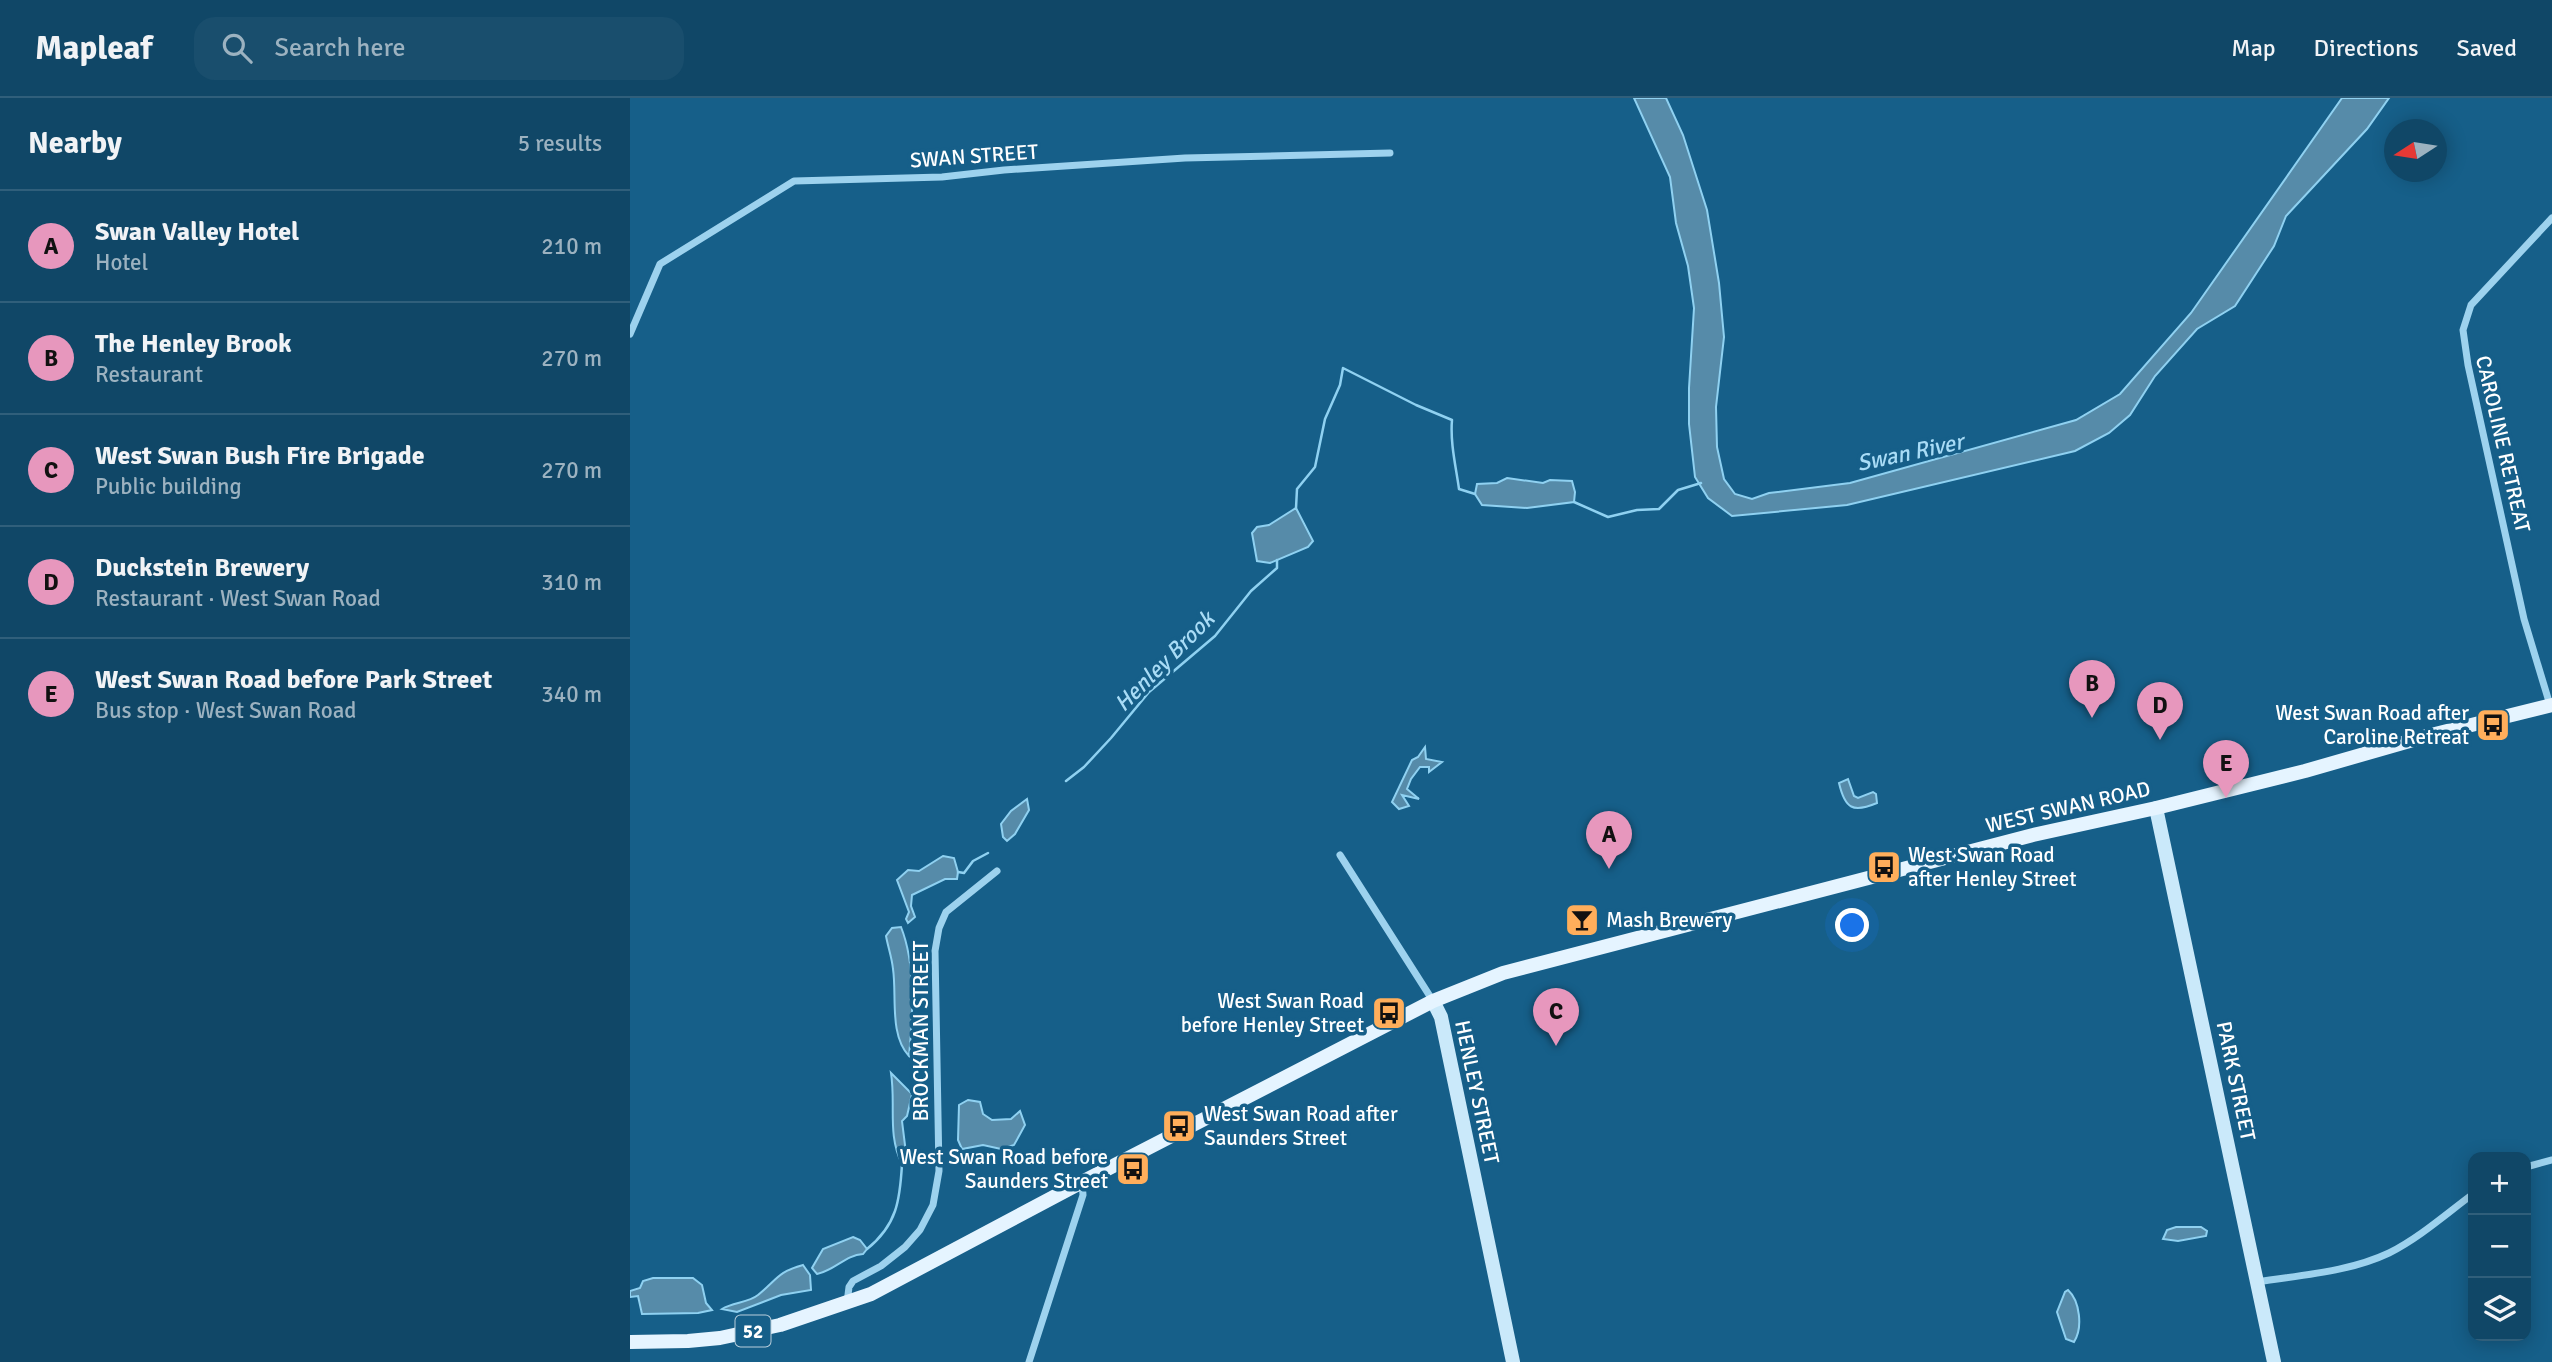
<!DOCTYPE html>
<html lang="en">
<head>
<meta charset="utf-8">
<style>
  :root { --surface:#104767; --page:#194e6d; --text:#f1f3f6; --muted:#9cb2c0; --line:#305f7b; --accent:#e797bd }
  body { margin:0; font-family:Signika,sans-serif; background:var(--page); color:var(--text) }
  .controls { position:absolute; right:21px; bottom:21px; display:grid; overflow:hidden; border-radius:14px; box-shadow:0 4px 18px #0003 }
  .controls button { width:63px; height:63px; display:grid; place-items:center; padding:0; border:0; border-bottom:2px solid var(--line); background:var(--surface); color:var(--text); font:35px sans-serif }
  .compass { position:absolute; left:1754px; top:21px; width:63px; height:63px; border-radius:50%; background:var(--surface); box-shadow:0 4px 18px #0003; rotate:258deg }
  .you { position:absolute; left:1223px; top:828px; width:24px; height:24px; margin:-18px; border:5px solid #fff; border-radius:50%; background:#1a73e8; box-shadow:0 0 0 10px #1a73e833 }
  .badge { display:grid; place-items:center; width:46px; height:46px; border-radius:50%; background:var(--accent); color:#111; font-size:23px; font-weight:700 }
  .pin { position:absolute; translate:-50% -58px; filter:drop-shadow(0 2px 4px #0008) }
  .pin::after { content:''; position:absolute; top:37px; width:24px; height:21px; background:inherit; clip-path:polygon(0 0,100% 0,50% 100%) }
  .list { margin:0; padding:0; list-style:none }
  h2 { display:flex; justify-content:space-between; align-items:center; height:91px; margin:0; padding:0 28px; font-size:30px }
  h2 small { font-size:23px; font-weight:400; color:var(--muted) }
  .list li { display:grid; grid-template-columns:46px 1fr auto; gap:21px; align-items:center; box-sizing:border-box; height:112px; padding:0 28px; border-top:2px solid var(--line) }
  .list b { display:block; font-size:26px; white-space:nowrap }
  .list p { margin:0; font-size:23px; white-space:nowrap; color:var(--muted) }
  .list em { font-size:23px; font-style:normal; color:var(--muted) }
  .icon { flex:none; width:38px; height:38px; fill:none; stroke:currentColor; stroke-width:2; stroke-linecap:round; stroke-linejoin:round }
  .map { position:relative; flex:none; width:1922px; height:1264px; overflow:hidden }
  header { display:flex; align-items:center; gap:42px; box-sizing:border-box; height:98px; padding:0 35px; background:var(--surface); border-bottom:2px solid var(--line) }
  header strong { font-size:33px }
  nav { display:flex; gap:38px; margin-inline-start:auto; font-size:24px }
  .search { width:490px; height:63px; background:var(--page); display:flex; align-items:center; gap:18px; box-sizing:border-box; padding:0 24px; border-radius:21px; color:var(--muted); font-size:26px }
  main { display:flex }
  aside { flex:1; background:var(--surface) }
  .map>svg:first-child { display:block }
  .water { fill:#568ba9; stroke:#8fd1f1; stroke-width:2 }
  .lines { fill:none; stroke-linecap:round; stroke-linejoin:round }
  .stream { stroke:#8fd1f1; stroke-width:2.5 }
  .street { stroke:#9dd2ee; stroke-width:7 }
  .secondary { stroke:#cae9fa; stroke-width:14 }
  .primary { stroke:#e5f4ff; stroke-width:14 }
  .labels { text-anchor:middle; stroke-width:7; stroke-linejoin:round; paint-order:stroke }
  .shield { fill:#165f89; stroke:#b9cfdc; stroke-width:2 }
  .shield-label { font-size:19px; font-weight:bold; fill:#fff }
  .street-label { font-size:21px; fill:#fff; stroke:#165f89 }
  .poi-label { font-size:21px; fill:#fff; stroke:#165f89; text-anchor:end }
  .water-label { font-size:23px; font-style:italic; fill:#a9dcf6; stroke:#165f89 }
</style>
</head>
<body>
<header>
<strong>Mapleaf</strong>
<div class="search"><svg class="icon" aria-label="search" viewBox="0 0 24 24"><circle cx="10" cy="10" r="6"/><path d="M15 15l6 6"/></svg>Search here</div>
<nav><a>Map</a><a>Directions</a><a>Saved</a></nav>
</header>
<main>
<aside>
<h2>Nearby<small>5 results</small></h2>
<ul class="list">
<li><span class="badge">A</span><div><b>Swan Valley Hotel</b><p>Hotel</p></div><em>210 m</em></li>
<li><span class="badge">B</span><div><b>The Henley Brook</b><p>Restaurant</p></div><em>270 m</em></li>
<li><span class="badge">C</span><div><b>West Swan Bush Fire Brigade</b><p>Public building</p></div><em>270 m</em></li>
<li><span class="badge">D</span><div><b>Duckstein Brewery</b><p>Restaurant · West Swan Road</p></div><em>310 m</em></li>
<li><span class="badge">E</span><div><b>West Swan Road before Park Street</b><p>Bus stop · West Swan Road</p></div><em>340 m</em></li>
</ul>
</aside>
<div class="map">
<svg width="1922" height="1264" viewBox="0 0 1922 1264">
  <rect width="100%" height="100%" fill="#165f89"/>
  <path class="water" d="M1004,0h32l17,37 24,75 12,73 5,54 -8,70 1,40 7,32 11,15 17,5 17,-6 81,-10 226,-63 44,-26 71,-81 151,-215h47l-22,31 -81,87 -12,30 -39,60 -38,23 -42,47 -25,39 -21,18 -34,18 -228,54 -115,11 -24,-18 -13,-21 -6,-53v-36l5,-80 -6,-42 -12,-43 -6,-46z
    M877,380l36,5 7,-3 22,1 3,11 -1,10 -47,6 -45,-3 -7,-11 2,-10 20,-1z
    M666,410l17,33 -5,6 -38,16 -13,-2 -5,-28 5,-6 12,-2z
    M795,649l1,12 16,3 -13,10v-5h-9l-9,12 -4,10 12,10 -17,-4 7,11 -10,3 -7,-7 20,-42 6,-3z
    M1218,681l6,17 4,2 15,-6 3,2 1,9c-24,10 -32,6 -38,-20z
    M397,701l2,11 -14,24 -8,7 -4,-4 -2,-13 10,-13z
    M313,758l11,2 4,14 -1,7h-12l-33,16 -1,11 4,11 -7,6 -2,-4 3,-7 -12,-32 11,-10 11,1z
    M271,829c15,38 12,88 8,129 -20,-21 -12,-61 -16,-87 -1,-11 -5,-22 -7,-33l6,-8z
    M261,975l21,21 -5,22 -5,5 5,40 -5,3c-15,-30 -6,-59 -11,-91z
    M338,1002l12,2 3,12 9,6 19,-1 9,-8 5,14 -11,20 -13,4 -18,-4 -21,4 -4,-9 1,-35z
    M1546,1129h25l6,4 -1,5 -28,5 -15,-2 4,-9z
    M223,1139l7,3 7,9 -4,5c-18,1 -27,16 -46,20l-5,-6 11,-19z
    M173,1167l7,10 1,15 -30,5 -44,17 -15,-3c11,-7 26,-6 36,-14 19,-15 19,-23 45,-30z
    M23,1180h40l9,7 4,18 6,7 -14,3 -56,1 -4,-18 -8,1v-6l10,-3 3,-7z
    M1438,1192c12,11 15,38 6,52l-8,-3 -9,-27 8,-20z"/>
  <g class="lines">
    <path class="stream" d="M944,404l34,15 29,-7 22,-1 19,-19 23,-7
      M666,410l1,-19 18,-22 10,-48 15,-34 3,-17 73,37 36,15c-2,23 4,47 7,69l16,5
      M436,683l18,-14 27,-29 38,-46 66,-56 36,-45 26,-23v-8
      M328,774l6,1 9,-12 15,-8
      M237,1151c30,-24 33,-49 35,-85"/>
    <path class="street" d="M0,236l30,-70 134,-83 148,-4 62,-7 181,-12 205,-5
      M1920,607l-26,-86 -56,-254 -5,-35 8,-25 81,-87
      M710,757l93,146
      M1896,1069l26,-7
      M1628,1184c43,-7 91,-10 131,-29 30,-15 57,-39 84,-59
      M217,1205l2,-16 4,-6 28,-15 24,-19 15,-17 13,-25 6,-34 -4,-220 4,-23 7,-16 51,-41
      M399,1264l54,-167 -1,-13"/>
    <path class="secondary" d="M1526,710l118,554
      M803,903l8,16 72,345"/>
    <path class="primary" d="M0,1244l58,-1 32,-3 60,-13 91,-31 211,-112 351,-181 70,-28 530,-138 123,-27 149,-37 122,-35 125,-31"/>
  </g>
  <defs>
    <g id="bus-square" transform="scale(1.75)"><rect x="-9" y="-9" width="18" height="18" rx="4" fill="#ffae5b" stroke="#165f89"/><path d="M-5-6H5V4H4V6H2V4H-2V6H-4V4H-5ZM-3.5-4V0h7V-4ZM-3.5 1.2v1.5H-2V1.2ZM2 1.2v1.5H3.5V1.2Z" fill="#111"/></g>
    <g id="bar-square" transform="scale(1.75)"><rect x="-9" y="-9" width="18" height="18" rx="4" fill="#ffae5b" stroke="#165f89"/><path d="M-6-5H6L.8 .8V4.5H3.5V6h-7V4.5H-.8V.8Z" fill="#111"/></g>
  </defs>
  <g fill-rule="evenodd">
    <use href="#bus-square" x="1863" y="627"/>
    <use href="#bus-square" x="1254" y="769"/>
    <use href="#bar-square" x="952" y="822"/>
    <use href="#bus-square" x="759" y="915"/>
    <use href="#bus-square" x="549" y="1028"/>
    <use href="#bus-square" x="503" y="1071"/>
  </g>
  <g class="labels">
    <rect class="shield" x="105.5" y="1217.5" width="35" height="31" rx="5"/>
    <g class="shield-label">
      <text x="123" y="1240">52</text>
    </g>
    <g class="street-label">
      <text transform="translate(344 58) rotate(-4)" y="7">SWAN STREET</text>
      <text transform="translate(1873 346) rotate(77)" y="7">CAROLINE RETREAT</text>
      <text transform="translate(1438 709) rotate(-13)" y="7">WEST SWAN ROAD</text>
      <text transform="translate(291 933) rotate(-90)" y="7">BROCKMAN STREET</text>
      <text transform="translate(1606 983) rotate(78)" y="7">PARK STREET</text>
      <text transform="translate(847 994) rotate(78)" y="7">HENLEY STREET</text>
    </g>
    <g class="poi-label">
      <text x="1839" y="622">West Swan Road after<tspan x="1839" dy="24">Caroline Retreat</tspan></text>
      <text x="1278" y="764" text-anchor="start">West Swan Road<tspan x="1278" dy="24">after Henley Street</tspan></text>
      <text x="976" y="829" text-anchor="start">Mash Brewery</text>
      <text x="734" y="910">West Swan Road<tspan x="734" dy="24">before Henley Street</tspan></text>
      <text x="574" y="1023" text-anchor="start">West Swan Road after<tspan x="574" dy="24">Saunders Street</tspan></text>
      <text x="478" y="1066">West Swan Road before<tspan x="478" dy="24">Saunders Street</tspan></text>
    </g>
    <g class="water-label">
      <text transform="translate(1280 354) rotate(-12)" y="8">Swan River</text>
      <text transform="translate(534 563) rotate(-45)" y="8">Henley Brook</text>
    </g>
  </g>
</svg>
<div class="controls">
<button>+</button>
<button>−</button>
<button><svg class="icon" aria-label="layers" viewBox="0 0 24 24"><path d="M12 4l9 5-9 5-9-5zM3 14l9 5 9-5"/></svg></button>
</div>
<svg class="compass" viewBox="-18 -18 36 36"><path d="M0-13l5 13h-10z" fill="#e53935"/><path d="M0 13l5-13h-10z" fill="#9cb2c0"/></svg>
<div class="you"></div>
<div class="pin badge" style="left:979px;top:771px">A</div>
<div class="pin badge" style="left:1462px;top:620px">B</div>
<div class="pin badge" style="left:926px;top:948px">C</div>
<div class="pin badge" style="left:1530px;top:642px">D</div>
<div class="pin badge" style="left:1596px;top:700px">E</div>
</div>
</main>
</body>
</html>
